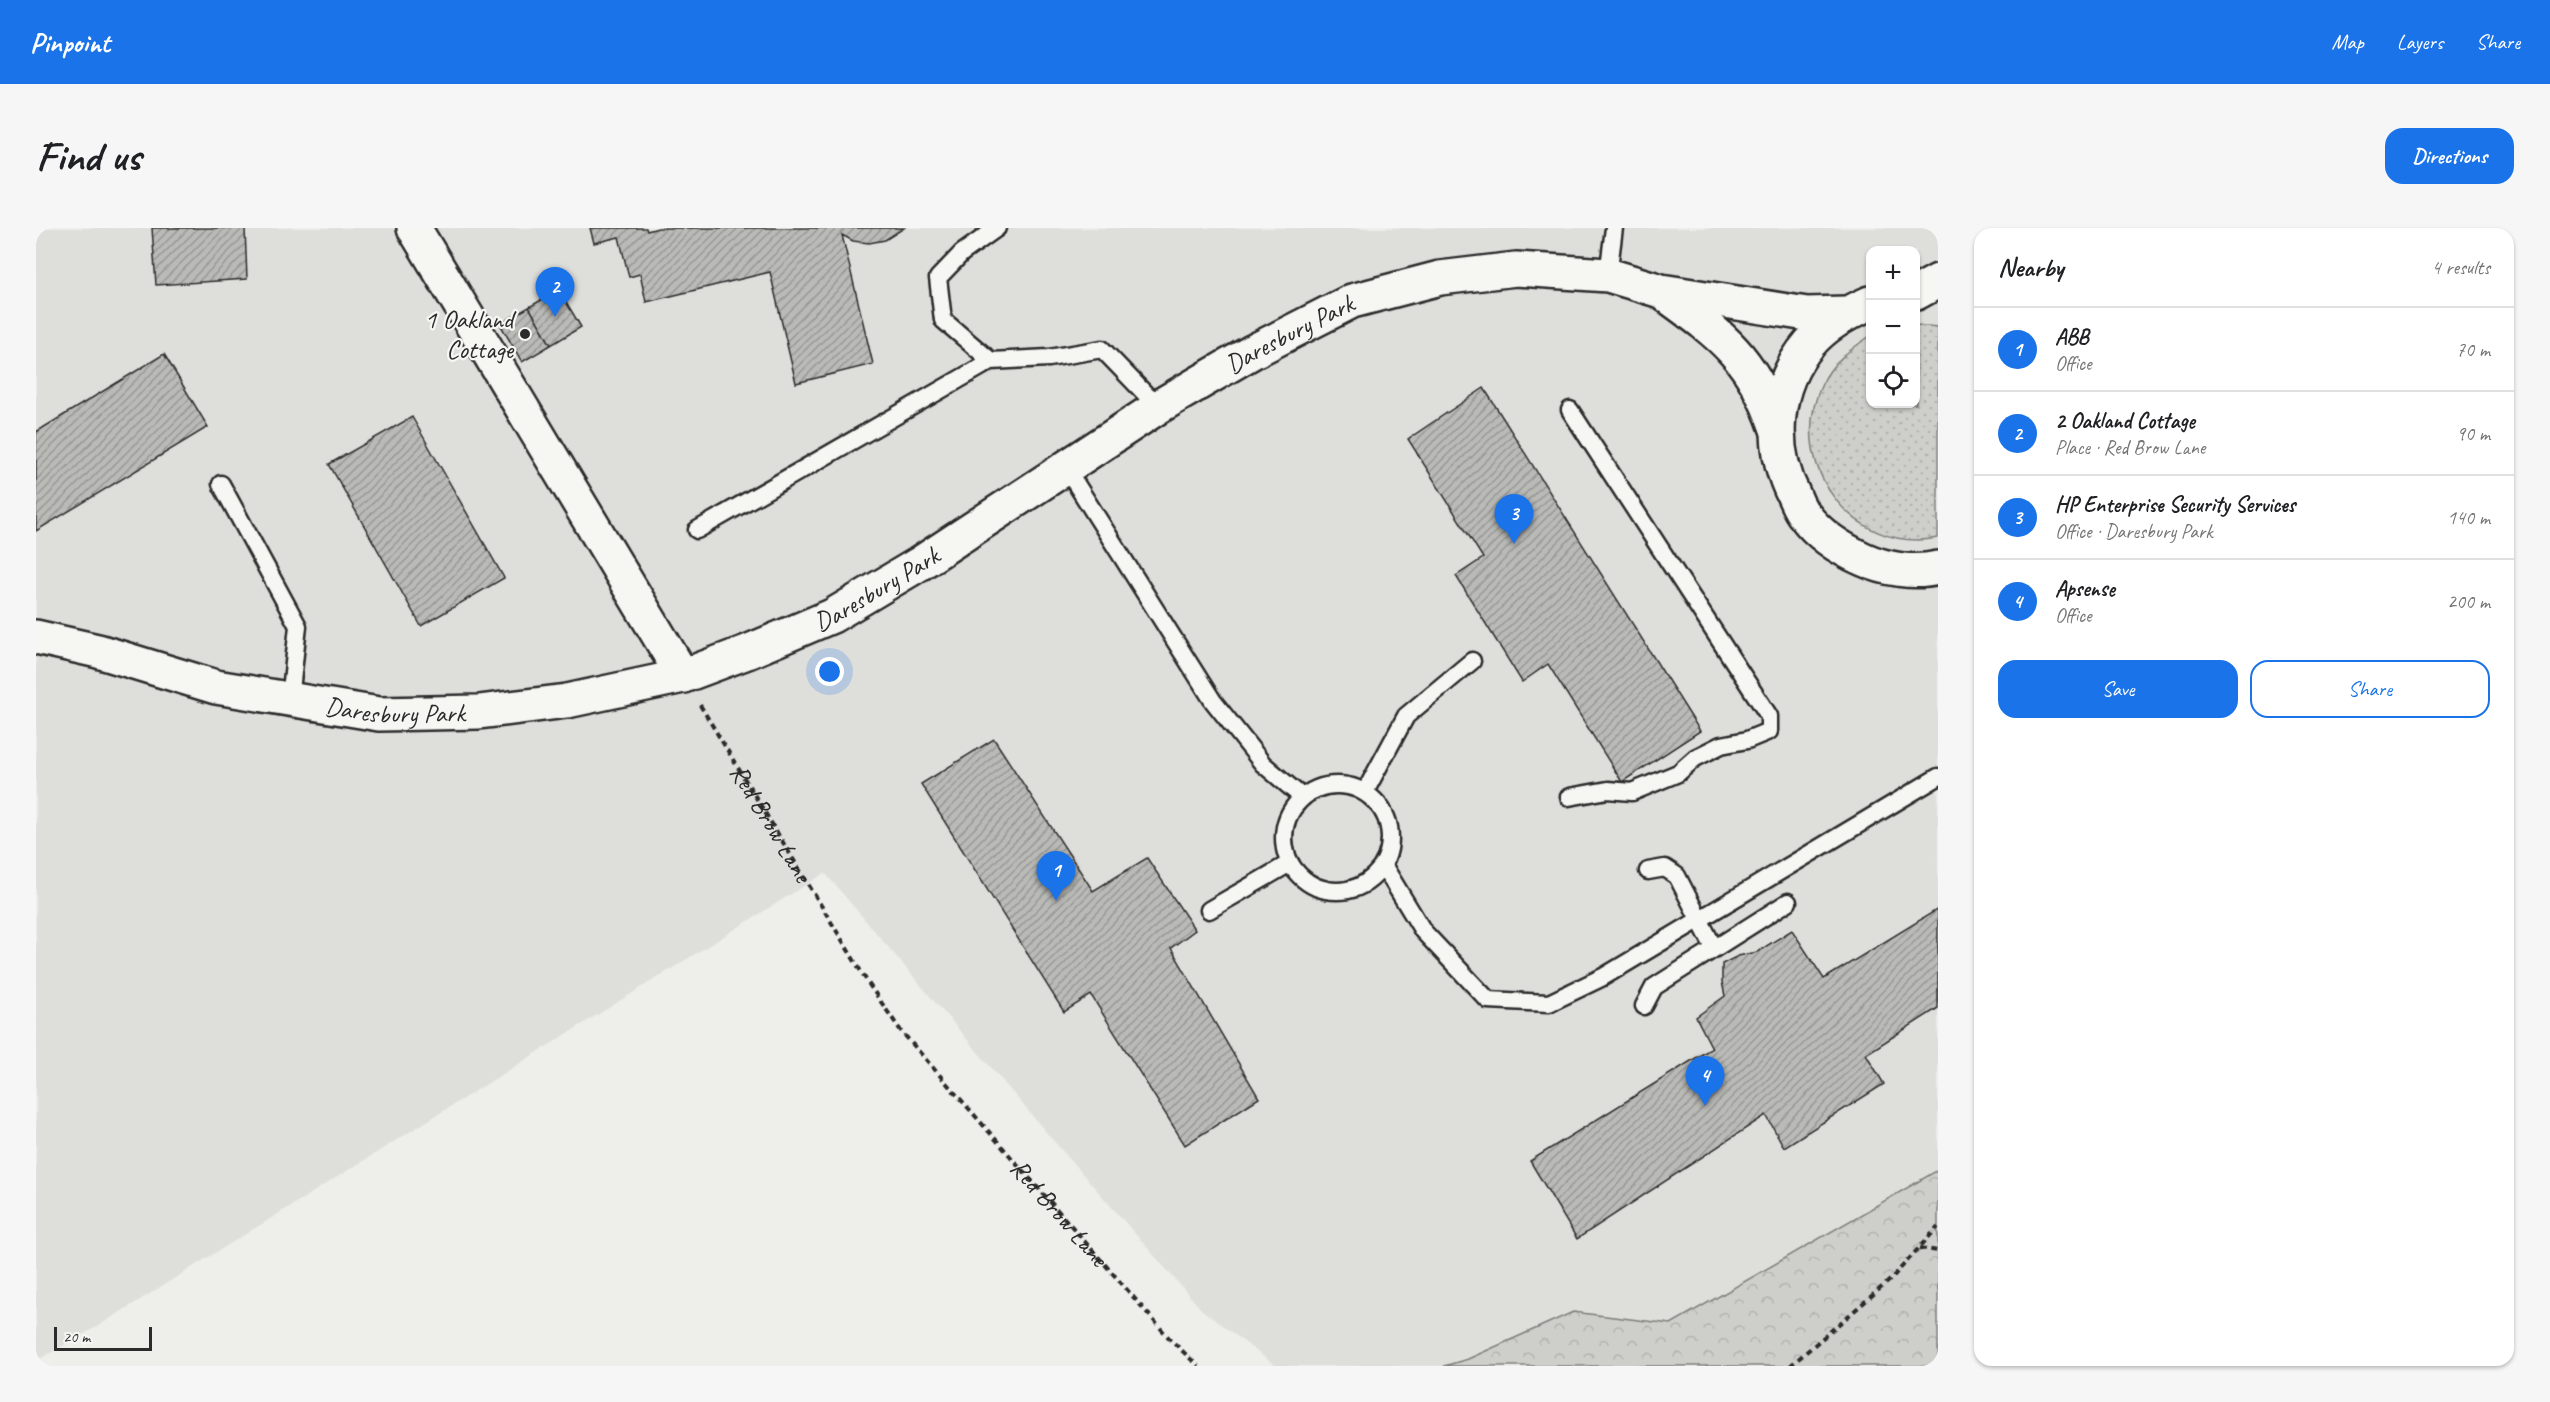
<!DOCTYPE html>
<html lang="en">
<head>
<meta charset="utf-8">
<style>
  :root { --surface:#fff; --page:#f6f6f6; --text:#202124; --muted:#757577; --line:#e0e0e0; --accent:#1a73e8 }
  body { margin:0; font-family:Caveat,sans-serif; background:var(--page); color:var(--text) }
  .controls { position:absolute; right:18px; top:18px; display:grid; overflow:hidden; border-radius:12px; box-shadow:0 2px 4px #0004 }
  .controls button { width:54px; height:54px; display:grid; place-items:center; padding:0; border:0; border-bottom:2px solid var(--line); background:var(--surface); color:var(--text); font:30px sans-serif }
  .scale { position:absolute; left:18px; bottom:15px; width:98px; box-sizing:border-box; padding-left:6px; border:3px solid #2b2b2b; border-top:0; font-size:16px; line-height:21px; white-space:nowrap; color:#2b2b2b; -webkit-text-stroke:4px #f6f6f2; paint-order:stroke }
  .you { position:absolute; left:794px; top:444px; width:21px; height:21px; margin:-15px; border:4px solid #fff; border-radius:50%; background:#1a73e8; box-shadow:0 0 0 9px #1a73e833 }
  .badge { display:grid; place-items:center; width:39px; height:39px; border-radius:50%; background:var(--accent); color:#fff; font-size:20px; font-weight:700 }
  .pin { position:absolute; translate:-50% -50px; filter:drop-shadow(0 2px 3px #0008) }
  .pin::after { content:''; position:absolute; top:32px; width:21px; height:18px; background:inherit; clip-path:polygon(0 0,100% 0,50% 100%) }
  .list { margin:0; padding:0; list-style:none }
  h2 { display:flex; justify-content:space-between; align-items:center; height:78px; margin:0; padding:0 24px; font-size:26px }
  h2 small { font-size:20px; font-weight:400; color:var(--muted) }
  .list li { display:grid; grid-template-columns:39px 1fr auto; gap:18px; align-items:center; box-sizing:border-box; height:84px; padding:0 24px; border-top:2px solid var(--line) }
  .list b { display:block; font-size:22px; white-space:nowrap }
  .list p { margin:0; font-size:20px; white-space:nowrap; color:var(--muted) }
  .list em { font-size:20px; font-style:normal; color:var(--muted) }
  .actions { display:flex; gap:12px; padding:18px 24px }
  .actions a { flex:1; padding:14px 0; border:2px solid var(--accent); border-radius:18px; text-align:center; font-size:21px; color:var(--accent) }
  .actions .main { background:var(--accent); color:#fff }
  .icon { flex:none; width:33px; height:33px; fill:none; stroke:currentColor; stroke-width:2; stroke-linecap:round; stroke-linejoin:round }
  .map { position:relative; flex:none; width:1902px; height:1138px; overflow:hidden; border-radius:18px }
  header { display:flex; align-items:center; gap:36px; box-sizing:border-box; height:84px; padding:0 30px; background:var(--accent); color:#fff }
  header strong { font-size:28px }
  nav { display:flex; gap:33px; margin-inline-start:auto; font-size:21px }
  .intro { display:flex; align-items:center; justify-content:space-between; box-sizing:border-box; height:144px; padding:0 36px }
  h1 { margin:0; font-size:42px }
  .button { padding:15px 27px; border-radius:18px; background:var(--accent); color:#fff; font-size:21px; font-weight:700 }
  main { display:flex; gap:36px; padding:0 36px }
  aside { flex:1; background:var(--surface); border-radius:18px; box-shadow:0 2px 4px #0004 }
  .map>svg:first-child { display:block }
  .built { fill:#dededb; fill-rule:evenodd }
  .grass { fill:url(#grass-dots); stroke:#7c7c7a; stroke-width:1.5 }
  .forest { fill:url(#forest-crowns); stroke:#7c7c7a; stroke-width:1.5 }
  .building { fill:url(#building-hatch); stroke:#2b2b2b; stroke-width:1.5 }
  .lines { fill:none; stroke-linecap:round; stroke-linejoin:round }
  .service-casing { stroke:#2b2b2b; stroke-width:21 }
  .minor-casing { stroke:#2b2b2b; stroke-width:38 }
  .path { stroke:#2b2b2b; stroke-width:4; stroke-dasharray:6 4.5; stroke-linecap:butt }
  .service { stroke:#f6f6f2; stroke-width:16 }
  .minor { stroke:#f6f6f2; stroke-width:33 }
  .poi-dot { fill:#2b2b2b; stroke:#f6f6f2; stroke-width:2 }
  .labels { text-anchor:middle; stroke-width:4.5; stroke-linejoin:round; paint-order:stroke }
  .poi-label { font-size:26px; fill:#2b2b2b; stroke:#f6f6f2; text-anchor:end }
  .street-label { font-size:26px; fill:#2b2b2b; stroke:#f6f6f2 }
</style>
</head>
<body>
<header>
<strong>Pinpoint</strong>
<nav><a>Map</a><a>Layers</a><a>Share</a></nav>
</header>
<div class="intro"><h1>Find us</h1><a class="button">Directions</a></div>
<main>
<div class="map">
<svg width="1902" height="1138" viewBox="0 0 1902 1138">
  <defs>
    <pattern id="grass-dots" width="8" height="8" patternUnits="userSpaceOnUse" patternTransform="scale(1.5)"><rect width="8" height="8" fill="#cececa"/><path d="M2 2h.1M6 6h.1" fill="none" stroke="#b1b1ae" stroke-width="1.8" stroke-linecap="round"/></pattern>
    <pattern id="forest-crowns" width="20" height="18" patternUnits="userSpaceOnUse" patternTransform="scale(1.5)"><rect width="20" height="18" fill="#cececa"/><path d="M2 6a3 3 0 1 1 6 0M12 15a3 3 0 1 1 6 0" fill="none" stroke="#b1b1ae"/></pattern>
    <pattern id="building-hatch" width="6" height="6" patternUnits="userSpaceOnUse" patternTransform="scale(1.5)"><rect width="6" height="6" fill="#babab7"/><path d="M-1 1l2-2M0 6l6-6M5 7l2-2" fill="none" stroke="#979795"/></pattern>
  </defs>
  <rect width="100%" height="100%" fill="#eeeeea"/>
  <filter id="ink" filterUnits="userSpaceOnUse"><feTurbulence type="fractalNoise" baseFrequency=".0167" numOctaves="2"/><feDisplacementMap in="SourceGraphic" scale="12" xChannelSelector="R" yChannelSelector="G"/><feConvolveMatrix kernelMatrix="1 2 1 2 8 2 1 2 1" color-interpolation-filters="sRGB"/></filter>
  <g filter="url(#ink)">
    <path class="built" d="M0,0h1902v942l-267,154 -98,-12 -105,47 -24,7h-168l-74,-56 -150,-171 -227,-266 -727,453 -62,35zM1834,22h46v154h-46z"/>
    <path class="grass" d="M1880,97l22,2v211c-87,17 -153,-76 -116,-154 10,-22 29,-35 48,-48v68h46z"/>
    <path class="forest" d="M1902,942v196h-494l24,-7 105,-47 98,12z"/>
    <path class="building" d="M116,0h93l2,51 -91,6z
      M554,0h56l1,3 11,-3h246l-19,12 -16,3 -16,-2 -11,-6 31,129 -77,19 -26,-111 -124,30 -6,-28 -11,3 -10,-40 -25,6z
      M523,62l22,37 -30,18 -22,-38z
      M493,79l22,38 -29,17 -22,-38z
      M128,126l44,73 -172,104v-99z
      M1448,160l216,343 -78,51 -74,-118 -26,18 -66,-106 27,-18 -75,-119z
      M376,189l92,161 -83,48 -92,-162z
      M958,511l99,152 54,-33 48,72 -24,18 88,150 -74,47 -94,-150 -27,17 -143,-228z
      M1902,681v99l-72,46 18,30 -100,63 -18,-32 -189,124 -47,-78 182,-113 -16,-31 29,-21 -3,-14v-18l16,-8 19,-4 35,-22 32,49z"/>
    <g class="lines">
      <g class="service-casing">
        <path id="service" d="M961,0l-35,25 -24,25 5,42 48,41 58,-3 53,-9 56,58
          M1572,47l6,-47
          M1030,240l147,233 50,63 39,33
          M185,256l77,142 -8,74
          M661,302l294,-169
          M1248 610a53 53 0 1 1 106 0a53 53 0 1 1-106 0Z
          M1329,564l41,-76 66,-55
          M1533,569l39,-7 24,2 46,-19 17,-15 26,-13 26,-5 22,-9v-15l-199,-306
          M1347,637l40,66 65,69 61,3 54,-26 335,-200
          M1612,643l17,-3 12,8 37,72
          M1173,682l81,-47
          M1608,778l10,-19 134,-85"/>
      </g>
      <g class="minor-casing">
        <g id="minor">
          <path d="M378,0l269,448"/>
          <path d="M1880,65l22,-12"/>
          <path d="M1630,67c58,42 87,64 111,134"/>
          <path d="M1834,75c-21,9 -44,21 -60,40 -37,43 -41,104 -16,153 3,7 6,15 11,20 15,20 36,33 58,43 22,10 51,15 75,9"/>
          <path id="s2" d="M0,409l62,14 118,36 163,27 100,-2 88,-11 116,-25 64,-24 85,-36 87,-52 239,-157 94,-55 100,-51 88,-23 76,-9 92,6 53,16 146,23 40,-1"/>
        </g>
      </g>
      <g class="path">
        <path id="s1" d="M664,477l168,278 33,48 269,308 28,27"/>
        <path d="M1884,1020l18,3"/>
        <path d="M1754,1138l99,-85 49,-54"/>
      </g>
      <use href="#service" class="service"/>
      <use href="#minor" class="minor"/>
    </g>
  </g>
  <circle class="poi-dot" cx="489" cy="106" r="6"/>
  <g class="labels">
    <g class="poi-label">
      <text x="477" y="100">1 Oakland<tspan x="477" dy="30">Cottage</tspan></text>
    </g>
    <g class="street-label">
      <text dy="9" stroke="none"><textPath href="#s2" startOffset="1358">Daresbury Park</textPath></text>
      <text dy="9" stroke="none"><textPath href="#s2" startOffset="872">Daresbury Park</textPath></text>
      <text dy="9" stroke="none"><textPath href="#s2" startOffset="368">Daresbury Park</textPath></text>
      <text dy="9" stroke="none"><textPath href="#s1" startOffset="138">Red Brow Lane</textPath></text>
      <text dy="9" stroke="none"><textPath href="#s1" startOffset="624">Red Brow Lane</textPath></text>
    </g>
  </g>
</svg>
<div class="controls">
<button>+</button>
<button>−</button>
<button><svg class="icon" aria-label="locate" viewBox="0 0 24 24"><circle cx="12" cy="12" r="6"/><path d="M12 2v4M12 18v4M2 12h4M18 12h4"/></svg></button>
</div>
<div class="scale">20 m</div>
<div class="you"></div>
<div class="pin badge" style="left:1020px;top:673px">1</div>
<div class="pin badge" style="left:519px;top:89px">2</div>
<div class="pin badge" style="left:1478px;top:316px">3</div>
<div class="pin badge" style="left:1669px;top:878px">4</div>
</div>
<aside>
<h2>Nearby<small>4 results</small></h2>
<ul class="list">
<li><span class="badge">1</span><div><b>ABB</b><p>Office</p></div><em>70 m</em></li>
<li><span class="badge">2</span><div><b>2 Oakland Cottage</b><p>Place · Red Brow Lane</p></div><em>90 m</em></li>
<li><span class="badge">3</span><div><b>HP Enterprise Security Services</b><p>Office · Daresbury Park</p></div><em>140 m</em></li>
<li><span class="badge">4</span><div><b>Apsense</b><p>Office</p></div><em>200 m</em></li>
</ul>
<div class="actions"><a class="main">Save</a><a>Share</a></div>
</aside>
</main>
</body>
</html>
